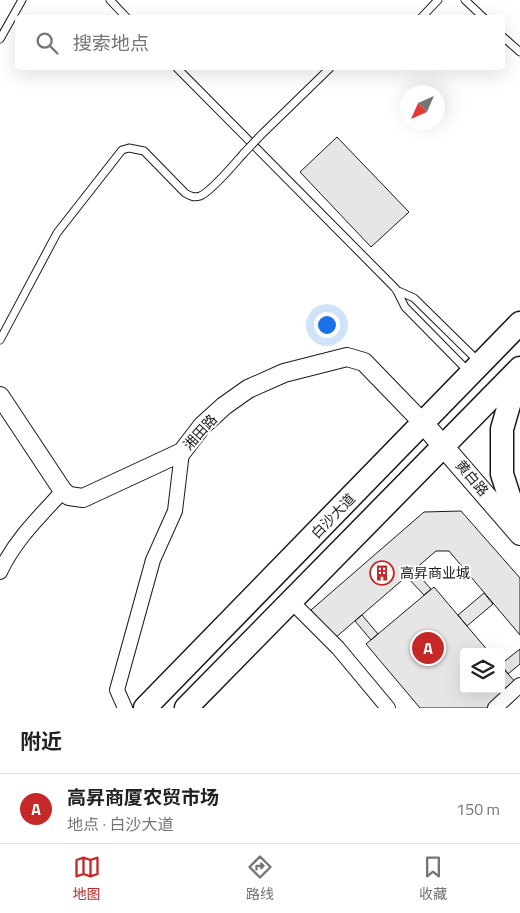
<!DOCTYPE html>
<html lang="zh">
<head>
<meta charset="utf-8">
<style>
  :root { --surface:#fff; --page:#f2f2f2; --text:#202124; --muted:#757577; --line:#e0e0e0; --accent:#c62828 }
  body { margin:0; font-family:"Titillium Web","Noto Sans SC",sans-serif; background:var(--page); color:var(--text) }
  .controls { position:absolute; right:15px; bottom:15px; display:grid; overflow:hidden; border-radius:5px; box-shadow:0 5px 20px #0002 }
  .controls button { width:45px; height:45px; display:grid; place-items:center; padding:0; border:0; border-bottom:1px solid var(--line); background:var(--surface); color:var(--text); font:25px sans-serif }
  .compass { position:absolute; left:400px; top:85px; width:45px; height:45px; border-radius:50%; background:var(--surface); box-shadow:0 5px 20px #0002; rotate:225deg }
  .you { position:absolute; left:326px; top:324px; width:18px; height:18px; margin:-12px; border:4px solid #fff; border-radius:50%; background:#1a73e8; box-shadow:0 0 0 8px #1a73e833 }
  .badge { display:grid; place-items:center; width:32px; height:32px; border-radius:50%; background:var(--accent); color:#fff; font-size:16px; font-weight:700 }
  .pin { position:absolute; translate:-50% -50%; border:2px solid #fff; box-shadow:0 1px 5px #0006 }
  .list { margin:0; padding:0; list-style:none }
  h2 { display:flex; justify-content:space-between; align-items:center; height:65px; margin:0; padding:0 20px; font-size:21px }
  h2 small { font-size:16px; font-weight:400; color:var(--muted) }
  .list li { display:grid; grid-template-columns:32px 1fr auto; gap:15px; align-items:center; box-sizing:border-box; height:70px; padding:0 20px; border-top:1px solid var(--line) }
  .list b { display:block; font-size:19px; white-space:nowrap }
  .list p { margin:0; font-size:16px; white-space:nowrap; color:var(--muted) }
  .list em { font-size:16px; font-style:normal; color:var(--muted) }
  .icon { flex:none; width:28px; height:28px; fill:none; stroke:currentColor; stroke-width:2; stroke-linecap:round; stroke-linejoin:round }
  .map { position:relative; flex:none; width:520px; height:708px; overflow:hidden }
  .search { position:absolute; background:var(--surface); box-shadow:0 5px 20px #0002; left:15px; right:15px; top:15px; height:55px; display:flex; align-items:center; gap:12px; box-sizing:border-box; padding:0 18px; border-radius:5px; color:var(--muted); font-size:19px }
  .sheet { height:135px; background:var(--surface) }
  nav { display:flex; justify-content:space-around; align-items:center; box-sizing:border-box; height:70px; border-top:1px solid var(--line); background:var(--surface); font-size:14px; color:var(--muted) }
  nav a { display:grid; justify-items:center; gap:2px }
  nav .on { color:var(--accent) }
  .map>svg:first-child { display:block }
  .building { fill:#e6e6e6; stroke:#1a1a1a }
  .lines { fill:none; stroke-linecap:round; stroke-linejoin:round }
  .service-casing { stroke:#1a1a1a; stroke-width:9 }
  .minor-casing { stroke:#1a1a1a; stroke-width:16 }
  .tertiary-casing { stroke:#1a1a1a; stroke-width:20 }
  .secondary-casing { stroke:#1a1a1a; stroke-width:22 }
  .primary-casing { stroke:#1a1a1a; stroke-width:25 }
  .service { stroke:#fff; stroke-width:7 }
  .minor { stroke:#fff; stroke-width:14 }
  .tertiary { stroke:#fff; stroke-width:18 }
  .secondary { stroke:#fff; stroke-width:20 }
  .primary { stroke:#fff; stroke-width:22 }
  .service-bridge-casing { stroke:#1a1a1a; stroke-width:9; stroke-linecap:butt }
  .service-bridge { stroke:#fff; stroke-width:7 }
  .labels { text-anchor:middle; stroke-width:4; stroke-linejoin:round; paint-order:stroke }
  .street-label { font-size:14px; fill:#1a1a1a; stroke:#fff }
  .poi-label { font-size:14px; fill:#1a1a1a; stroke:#fff; text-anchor:start }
</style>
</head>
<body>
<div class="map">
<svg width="520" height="708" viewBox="0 0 520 708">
  <rect width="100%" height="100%" fill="#fff"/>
  <path class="building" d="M337,137l72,75 -38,35 -71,-75z
    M461,511l59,67v57l-71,-84h-13l-101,87 -24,-28 113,-98z
    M414,570l17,19 -7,6 -18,-19z
    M434,587l55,65h-25v37h37v-23l16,18 -29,24h-68l-54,-64z
    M484,593l9,11 -26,22 -9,-11z
    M362,615l16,19 -7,6 -16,-19z
    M520,649v15l-12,10 -7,-10z"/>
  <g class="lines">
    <g class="service-casing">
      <path id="service" d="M110,0l17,18
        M465,0l19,18
        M421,18l17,-18
        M502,36l18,16
        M0,39l22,-39
        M177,68l219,221 9,18 63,64
        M261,135l69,-67
        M396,290l18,8 64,63
        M0,340l57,-107 65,-83 7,-2 15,3 41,42c5,3 9,5 15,3 11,-4 35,-33 44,-43"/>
    </g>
    <g class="minor-casing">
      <path id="minor" d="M0,572c15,-32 40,-56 63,-81
        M291,601l47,47 50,60
        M125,708l-8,-18 36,-130 22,-49 7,-59
        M495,708l25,-23"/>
    </g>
    <g class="tertiary-casing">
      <path id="tertiary" d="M0,396l63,95 6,5 14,2 99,-46 20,-26 22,-20 24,-17 36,-16 63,-16 17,5 59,61"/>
    </g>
    <g class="secondary-casing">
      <path id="secondary" d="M423,423l97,112"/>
    </g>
    <g class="primary-casing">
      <path id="primary" d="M520,375l-7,16 -11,38v45l18,56
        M145,708l375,-385
        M186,708l334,-340"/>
    </g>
    <use href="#service" class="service"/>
    <use href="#minor" class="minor"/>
    <use href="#tertiary" class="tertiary"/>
    <use href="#secondary" class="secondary"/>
    <use href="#primary" class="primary"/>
    <g class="service-bridge-casing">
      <path id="service-bridge" d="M244,153l17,-18"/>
    </g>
    <use href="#service-bridge" class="service-bridge"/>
  </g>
  <defs>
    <g id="building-ring" transform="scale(1.25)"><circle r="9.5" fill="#fff" stroke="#c62828" stroke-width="1.5"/><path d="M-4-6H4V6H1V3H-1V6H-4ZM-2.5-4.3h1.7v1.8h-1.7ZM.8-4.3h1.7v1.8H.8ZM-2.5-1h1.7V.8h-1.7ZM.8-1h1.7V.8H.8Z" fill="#c62828"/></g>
  </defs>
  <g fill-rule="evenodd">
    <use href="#building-ring" x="382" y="573"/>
  </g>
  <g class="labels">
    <g class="street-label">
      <text transform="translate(200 432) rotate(-48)" y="5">湘田路</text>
      <text transform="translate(472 478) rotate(50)" y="5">黄白路</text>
      <text transform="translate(333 516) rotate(-46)" y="5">白沙大道</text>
    </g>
    <g class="poi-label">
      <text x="400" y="578">高昇商业城</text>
    </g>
  </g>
</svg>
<div class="controls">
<button><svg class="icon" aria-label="layers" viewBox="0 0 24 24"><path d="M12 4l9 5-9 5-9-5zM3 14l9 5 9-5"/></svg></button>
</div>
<svg class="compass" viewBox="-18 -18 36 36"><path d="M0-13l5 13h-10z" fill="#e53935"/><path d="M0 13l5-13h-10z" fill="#757577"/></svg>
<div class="you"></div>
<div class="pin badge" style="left:428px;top:648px">A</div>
<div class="search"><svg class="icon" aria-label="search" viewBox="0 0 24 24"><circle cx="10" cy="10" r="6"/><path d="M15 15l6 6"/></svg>搜索地点</div>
</div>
<section class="sheet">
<h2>附近<small></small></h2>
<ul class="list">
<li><span class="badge">A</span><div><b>高昇商厦农贸市场</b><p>地点 · 白沙大道</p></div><em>150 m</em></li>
</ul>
</section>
<nav>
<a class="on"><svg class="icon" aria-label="map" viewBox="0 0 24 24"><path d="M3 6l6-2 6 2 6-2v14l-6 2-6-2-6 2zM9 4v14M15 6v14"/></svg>地图</a>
<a><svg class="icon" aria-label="directions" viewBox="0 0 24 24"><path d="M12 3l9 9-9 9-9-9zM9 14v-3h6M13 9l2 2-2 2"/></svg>路线</a>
<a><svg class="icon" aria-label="saved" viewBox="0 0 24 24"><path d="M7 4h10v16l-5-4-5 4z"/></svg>收藏</a>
</nav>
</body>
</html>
